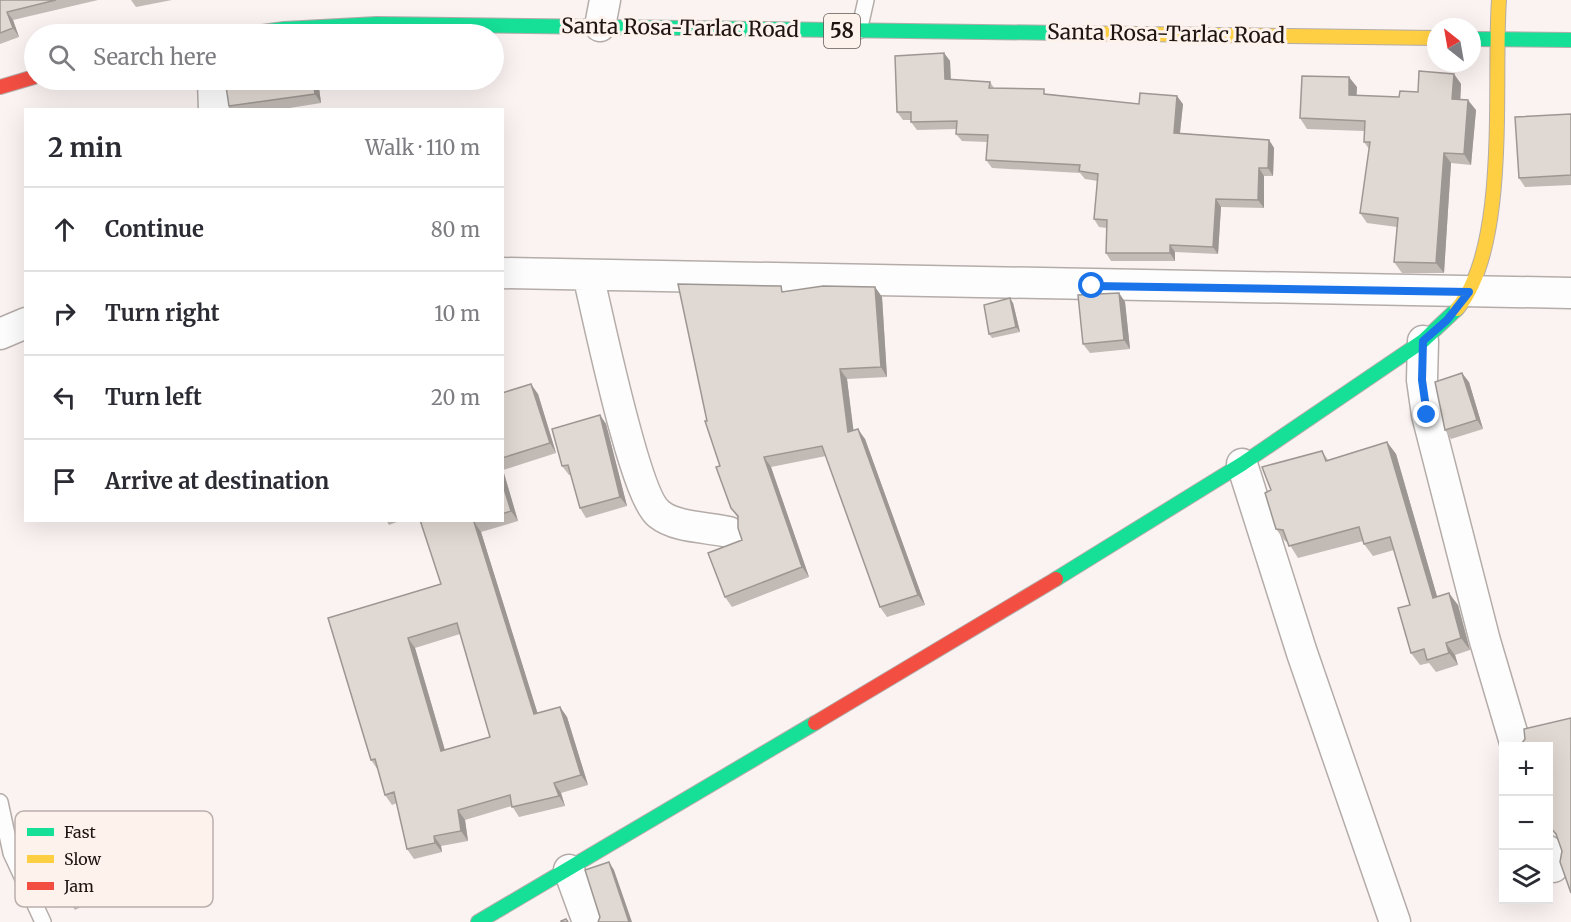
<!DOCTYPE html>
<html lang="en">
<head>
<meta charset="utf-8">
<style>
  :root { --surface:#fff; --page:#f2f2f3; --text:#2b2b33; --muted:#7c7c81; --line:#e1e1e2 }
  body { margin:0; font-family:Merriweather,serif; background:var(--page); color:var(--text) }
  .controls { position:absolute; right:18px; bottom:18px; display:grid; overflow:hidden; border-radius:0px; box-shadow:0 6px 24px #0002 }
  .controls button { width:54px; height:54px; display:grid; place-items:center; padding:0; border:0; border-bottom:2px solid var(--line); background:var(--surface); color:var(--text); font:30px sans-serif }
  .compass { position:absolute; left:1427px; top:18px; width:54px; height:54px; border-radius:50%; background:var(--surface); box-shadow:0 6px 24px #0002; rotate:329deg }
  .stop { position:absolute; width:18px; height:18px; margin:-14px; border:4px solid #1a73e8; border-radius:50%; background:#fff }
  .stop.end { background:#1a73e8; border-color:#fff; box-shadow:0 2px 6px #0008 }
  .list { margin:0; padding:0; list-style:none }
  h2 { display:flex; justify-content:space-between; align-items:center; height:78px; margin:0; padding:0 24px; font-size:26px }
  h2 small { font-size:20px; font-weight:400; color:var(--muted) }
  .list li { display:grid; grid-template-columns:39px 1fr auto; gap:18px; align-items:center; box-sizing:border-box; height:84px; padding:0 24px; border-top:2px solid var(--line) }
  .list b { display:block; font-size:22px; white-space:nowrap }
  .list em { font-size:20px; font-style:normal; color:var(--muted) }
  .icon { flex:none; width:33px; height:33px; fill:none; stroke:currentColor; stroke-width:2; stroke-linecap:round; stroke-linejoin:round }
  .map { position:relative; flex:none; width:1571px; height:922px; overflow:hidden }
  .search { position:absolute; background:var(--surface); box-shadow:0 6px 24px #0002; left:24px; top:24px; width:480px; height:66px; display:flex; align-items:center; gap:15px; box-sizing:border-box; padding:0 21px; border-radius:33px; color:var(--muted); font-size:22px }
  .panel { position:absolute; background:var(--surface); box-shadow:0 6px 24px #0002; left:24px; top:108px; width:480px; height:414px; border-radius:0px }
  .map>svg:first-child { display:block }
  .lines { fill:none; stroke-linecap:round; stroke-linejoin:round }
  .lane-casing { stroke:#b4aca9; stroke-width:18 }
  .street-casing { stroke:#b4aca9; stroke-width:33 }
  .fast-casing { stroke:#b4aca9; stroke-width:16 }
  .slow-casing { stroke:#b4aca9; stroke-width:16 }
  .jam-casing { stroke:#b4aca9; stroke-width:16 }
  .lane { stroke:#fefdfd; stroke-width:15 }
  .street { stroke:#fefdfd; stroke-width:30 }
  .fast { stroke:#16e098; stroke-width:14 }
  .slow { stroke:#ffcf43; stroke-width:14 }
  .jam { stroke:#f24e42; stroke-width:14 }
  .wall { fill:#c1bab5; fill-rule:evenodd }
  .shaded-wall { fill:#9d9793 }
  .building { fill:#e0d8d2; stroke:#9d9793; stroke-width:1.5; fill-rule:evenodd }
  .route { stroke:#1a73e8; stroke-width:8 }
  .labels { text-anchor:middle; stroke-width:6; stroke-linejoin:round; paint-order:stroke }
  .shield { fill:#fef2ed; stroke:#615752; stroke-width:1.5 }
  .shield-label { font-size:20px; font-weight:bold; fill:#1e1410 }
  .street-label { font-size:21px; fill:#1e1410; stroke:#fef2ed }
  .key { fill:#fef2ed; stroke:#bbafab; stroke-width:1.5 }
  .key-label { font-size:16px; fill:#1e1410 }
</style>
</head>
<body>
<div class="map">
<svg width="1571" height="922" viewBox="0 0 1571 922">
  <rect width="100%" height="100%" fill="#faf3f1"/>
  <g class="lines">
    <g class="lane-casing">
      <path id="lane" d="M859,31l7,-31
        M0,802l11,51 32,69"/>
    </g>
    <g class="street-casing">
      <path id="street" d="M600,26l5,-26
        M213,80l1,30
        M502,273l1069,20
        M588,275c10,40 46,220 71,239 17,14 49,13 70,18
        M0,334l26,-11
        M1423,341l-1,39 5,35 58,226 31,105
        M1242,464l60,189 93,269
        M1548,851l5,16
        M569,870l19,52"/>
    </g>
    <g class="fast-casing">
      <path id="fast" d="M248,34l36,-5 93,-5 687,9
        M1472,39l99,1
        M1056,579l186,-115 181,-123 34,-32
        M478,922l337,-199"/>
    </g>
    <g class="slow-casing">
      <path id="slow" d="M1064,33l372,5
        M1457,309c53,-63 36,-228 42,-309"/>
    </g>
    <g class="jam-casing">
      <path id="jam" d="M0,87l34,-10
        M815,723l241,-144"/>
    </g>
    <use href="#lane" class="lane"/>
    <use href="#street" class="street"/>
    <use href="#fast" class="fast"/>
    <use href="#slow" class="slow"/>
    <use href="#jam" class="jam"/>
  </g>
  <path class="wall" d="M0,0h98l-85,20 6,17 -19,7z
    M131,0h41l-36,7z
    M944,53l6,8 1,19 39,2 4,6 145,16h44l-3,29 89,7 5,8 -1,28h-9v32l-43,-1 -3,47 -43,-2v9h-64l-5,-8 1,-25 -8,-1 -5,-8 4,-38 -13,-2 -5,-6 -88,-5 -6,-8 1,-18 -25,-1 -6,-7 1,-5 -40,1 -6,-8v-2h-8l-6,-8z
    M1454,74l7,10 -1,15 16,11 -5,55 -20,-2 -7,110h-42l-8,-11 3,-35 -30,-4 -7,-10 9,-64 -5,-7v-11l-57,-2 -7,-11 57,-31 -1,9 43,1 19,-5z
    M318,80l3,23 -44,7h-46l-2,-4z
    M1571,114v71l-46,2 -6,-9z
    M875,287l7,10 5,80 -40,2 6,52 12,8 60,166 -38,12 -7,-10 -54,-151 -55,11 38,110 -77,30 -7,-10 17,-57 -4,-22 -7,-10 -11,-42 -13,-45 78,-130z
    M1119,293l6,9 5,47 -40,4 -7,-9z
    M1013,303l7,29 -28,6 -3,-4z
    M1469,382l14,47 -32,10 -6,-9z
    M502,393l36,1 18,59 -53,17 15,51 -37,11 56,181 23,-6 7,10 21,68 -27,8 4,13 -46,11 -7,-11 -47,14 3,21 -27,5 1,6 -28,7 -7,-10 -10,-46 -5,2 -7,-10 -7,-25 -7,-10 -43,-142 113,-34 -21,-64h82zM460,634l30,103 -45,13 -30,-102z
    M600,415l6,9 21,82 -41,12 -6,-10 -9,-33h-2l-7,-9z
    M1387,442l9,12 41,143 21,8 12,45 -15,5 3,10 -22,7 -7,-9 -9,2 -9,-12 -1,-48 -16,-55 -21,6 -9,-12 -1,-3 -65,17 -10,-16 -3,-1 -9,-12 -5,-39 51,-39 6,9z
    M386,520h16l-13,5z
    M86,828l6,9 27,50 -44,23 -6,-9z"/>
  <path class="shaded-wall" d="M7,12l6,8 6,17 -6,-9z
    M944,53l6,8 1,26 -6,-8z
    M1454,74l7,10 -1,25 -8,-10z
    M1349,77l8,10 -1,19 -7,-11z
    M313,80h5l3,23 -6,-9z
    M1177,96l6,8 -4,37 -5,-8z
    M1468,100l8,10 -5,55 -7,-11z
    M1269,140l5,8 -1,28 -5,-8z
    M1444,153l7,10 -7,110 -8,-10z
    M1259,168l5,8v32l-6,-8z
    M1216,199l5,8 -3,47 -5,-7z
    M1170,245l5,7v9l-5,-8z
    M875,287l7,10 5,80 -6,-10z
    M1119,293l6,9 5,47 -6,-9z
    M1010,298l3,5 7,29 -4,-5z
    M840,369l7,10 8,63 -7,-10z
    M1462,373l7,9 14,47 -6,-9z
    M531,384l7,10 18,59 -6,-10z
    M600,415l6,9 21,82 -7,-9z
    M858,429l7,10 60,166 -7,-10z
    M1387,442l9,12 45,156 -8,-12z
    M764,457l7,10 38,110 -7,-10z
    M502,469l1,1 15,51 -7,-10 -9,-29z
    M474,522l7,10 60,192 -7,-10z
    M1449,593l9,12 12,45 -9,-12z
    M408,638l7,10 33,113 -7,-10z
    M1446,643l9,12 3,10 -9,-12z
    M560,707l7,10 21,68 -7,-10z
    M554,783l7,10 4,13 -6,-10z
    M458,810l7,10 3,21 -7,-10z
    M86,828l6,9 27,50 -6,-9z
    M434,836l7,10 1,6 -7,-9z
    M609,862l5,8 18,52h-3z"/>
  <path class="building" d="M0,0h56l-49,12 6,16 -13,5z
    M944,53l1,26 45,3 -1,6 55,1v5l95,10 1,-11 37,3 -3,37 95,7 -1,28h-9l-1,32 -42,-1 -3,48 -43,-2v8h-64l1,-33 -13,-1 4,-45 -19,-3 1,-6 -94,-5 2,-25 -32,-1 1,-13 -46,1v-10h-14l-2,-56z
    M1419,71l35,3 -2,25 16,1 -4,54 -20,-1 -8,110 -42,-1 4,-44 -38,-5 10,-71h-6l1,-21 -65,-3 2,-42 47,1v18l50,2 1,-6 18,1z
    M225,80h88l2,14 -86,12z
    M1571,114v61l-52,3 -4,-61z
    M678,284l103,2 1,6 41,-6 52,1 6,80 -41,2 8,63 10,-3 60,166 -38,12 -58,-161 -58,11 38,110 -77,30 -17,-44 34,-13 -4,-12v-12l-7,-8 -15,-41 4,-1 -15,-45h2z
    M1119,293l5,47 -41,4 -5,-49z
    M1010,298l6,29 -27,7 -5,-29z
    M1462,373l15,47 -32,10 -10,-48z
    M531,384l19,59 -48,15v-65z
    M600,415l20,82 -40,11 -12,-43 -6,1 -10,-37z
    M1387,442l46,156 16,-5 12,45 -15,5 3,10 -22,7 -3,-11 -13,4 -13,-45 12,-3 -20,-68 -26,7 -5,-17 -70,19 -6,-16 -7,-1 -11,-36 6,-3 -9,-23 60,-16 4,10z
    M502,482l9,29 -9,3z
    M420,520h59l-5,2 60,192 26,-7 21,68 -27,8 5,13 -47,11 -2,-12 -52,15 3,21 -27,5 1,7 -28,6 -13,-57 -9,3 -10,-36 -4,1 -43,-142 113,-34zM457,623l33,114 -49,14 -33,-113z
    M1571,718v175l-11,-31 2,-11 -6,-17 -8,-9v-78h-29l6,-8 -1,-10z
    M609,862l20,60h-31l2,-5 -15,-47z
    M566,919l2,3h-7v-1z"/>
  <g class="lines">
    <path class="route" d="M1092,286l377,6 -22,28 -24,21 -1,39 5,35"/>
  </g>
  <g class="labels">
    <rect class="shield" x="824" y="14" width="36" height="34" rx="4.5"/>
    <g class="shield-label">
      <text x="842" y="38">58</text>
    </g>
    <g class="street-label">
      <text transform="translate(680 28) rotate(1)" y="7">Santa Rosa-Tarlac Road</text>
      <text transform="translate(1166 34) rotate(1)" y="7">Santa Rosa-Tarlac Road</text>
    </g>
  </g>
  <rect x="15" y="811" width="198" height="96" rx="9" class="key"/>
  <rect x="27" y="828" width="27" height="8" fill="#16e098"/>
  <rect x="27" y="855" width="27" height="8" fill="#ffcf43"/>
  <rect x="27" y="882" width="27" height="8" fill="#f24e42"/>
  <g class="key-label">
    <text x="64" y="838">Fast</text>
    <text x="64" y="865">Slow</text>
    <text x="64" y="892">Jam</text>
  </g>
</svg>
<div class="controls">
<button>+</button>
<button>−</button>
<button><svg class="icon" aria-label="layers" viewBox="0 0 24 24"><path d="M12 4l9 5-9 5-9-5zM3 14l9 5 9-5"/></svg></button>
</div>
<svg class="compass" viewBox="-18 -18 36 36"><path d="M0-13l5 13h-10z" fill="#e53935"/><path d="M0 13l5-13h-10z" fill="#7c7c81"/></svg>
<div class="stop" style="left:1092px;top:286px"></div>
<div class="stop end" style="left:1427px;top:415px"></div>
<div class="search"><svg class="icon" aria-label="search" viewBox="0 0 24 24"><circle cx="10" cy="10" r="6"/><path d="M15 15l6 6"/></svg>Search here</div>
<section class="panel">
<h2>2 min<small>Walk · 110 m</small></h2>
<ul class="list">
<li><svg class="icon" aria-label="ahead" viewBox="0 0 24 24"><path d="M12 20V5M6 11l6-6 6 6"/></svg><div><b>Continue</b></div><em>80 m</em></li>
<li><svg class="icon" aria-label="right" viewBox="0 0 24 24"><path d="M7 20v-9h11M14 6l5 5-5 5"/></svg><div><b>Turn right</b></div><em>10 m</em></li>
<li><svg class="icon" aria-label="left" viewBox="0 0 24 24"><path d="M17 20v-9H6M10 6l-5 5 5 5"/></svg><div><b>Turn left</b></div><em>20 m</em></li>
<li><svg class="icon" aria-label="arrive" viewBox="0 0 24 24"><path d="M6 21V4h12l-3 4 3 4H6"/></svg><div><b>Arrive at destination</b></div></li>
</ul>
</section>
</div>
</body>
</html>
